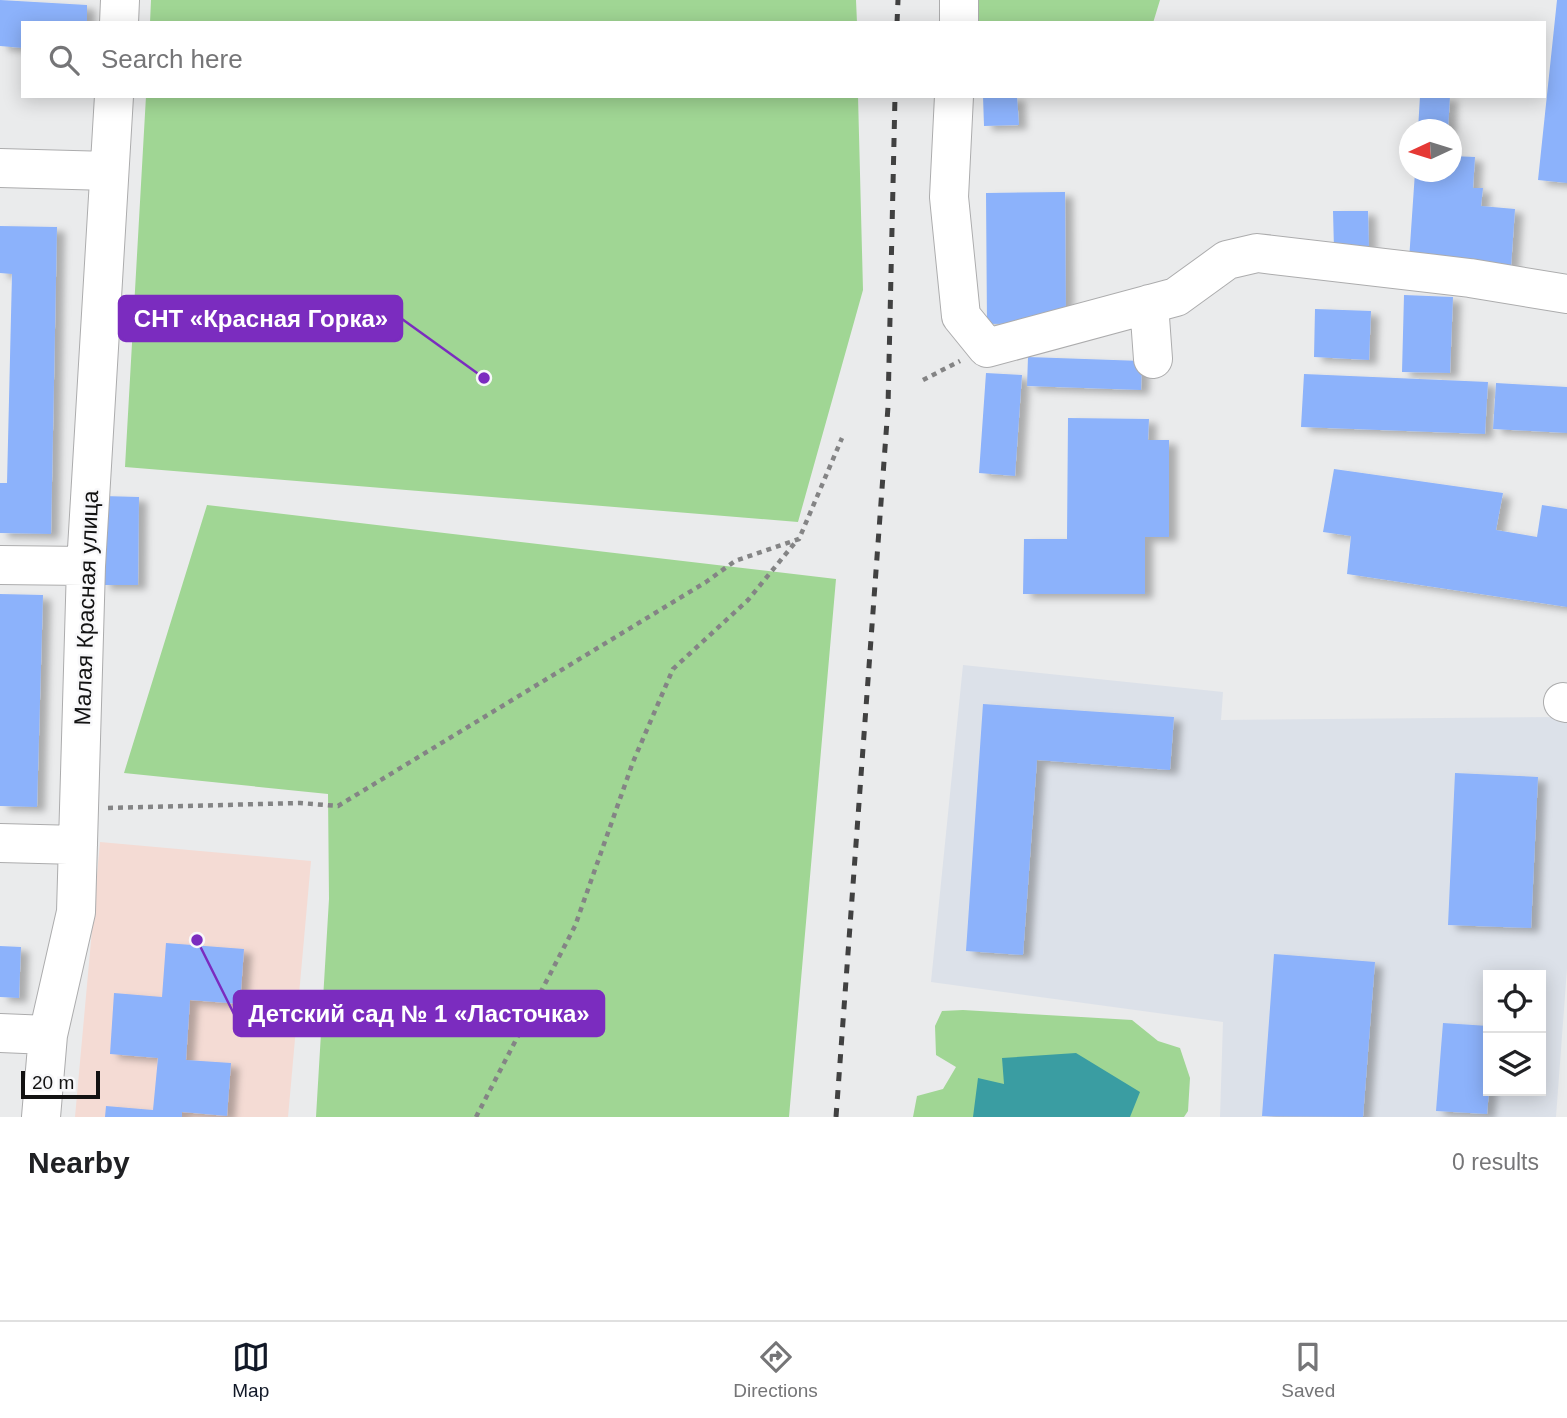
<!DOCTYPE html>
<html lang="en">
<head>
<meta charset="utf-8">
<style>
  :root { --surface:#fff; --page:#f6f6f6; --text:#202124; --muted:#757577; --line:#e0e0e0; --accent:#111827 }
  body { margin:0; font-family:Helvetica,sans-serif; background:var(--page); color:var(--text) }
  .controls { position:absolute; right:21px; bottom:21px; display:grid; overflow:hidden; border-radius:0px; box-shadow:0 4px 18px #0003 }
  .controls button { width:63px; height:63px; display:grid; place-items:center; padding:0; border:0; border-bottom:2px solid var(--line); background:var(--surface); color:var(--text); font:35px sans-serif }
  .compass { position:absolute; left:1399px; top:119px; width:63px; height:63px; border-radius:50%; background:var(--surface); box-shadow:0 4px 18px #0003; rotate:266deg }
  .scale { position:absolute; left:21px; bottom:18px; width:79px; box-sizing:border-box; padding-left:7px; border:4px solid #121212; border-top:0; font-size:19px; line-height:24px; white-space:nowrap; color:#121212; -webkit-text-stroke:5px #f8f8fa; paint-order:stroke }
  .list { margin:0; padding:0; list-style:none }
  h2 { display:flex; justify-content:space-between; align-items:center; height:91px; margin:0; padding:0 28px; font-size:30px }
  h2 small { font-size:23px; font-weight:400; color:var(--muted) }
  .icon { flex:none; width:38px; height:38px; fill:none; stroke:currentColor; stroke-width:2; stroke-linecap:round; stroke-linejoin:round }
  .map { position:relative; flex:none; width:1567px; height:1117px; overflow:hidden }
  .search { position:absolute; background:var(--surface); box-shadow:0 4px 18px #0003; left:21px; right:21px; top:21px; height:77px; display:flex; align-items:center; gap:18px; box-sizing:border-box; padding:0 24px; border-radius:0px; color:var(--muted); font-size:26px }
  .sheet { height:203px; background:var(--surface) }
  nav { display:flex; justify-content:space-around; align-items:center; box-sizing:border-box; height:98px; border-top:2px solid var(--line); background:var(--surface); font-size:19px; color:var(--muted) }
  nav a { display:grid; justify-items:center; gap:4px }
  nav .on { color:var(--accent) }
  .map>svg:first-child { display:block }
  .built { fill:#dce1e9; fill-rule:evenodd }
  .education { fill:#f4dbd4 }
  .green { fill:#a0d694 }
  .water { fill:#3a9da2 }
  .building { fill:#8cb2fb; filter:url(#shadow) }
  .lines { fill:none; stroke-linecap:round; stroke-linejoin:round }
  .minor-casing { stroke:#acacad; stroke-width:40 }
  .path { stroke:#848485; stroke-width:4.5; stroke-dasharray:5 5; stroke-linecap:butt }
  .minor { stroke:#fff; stroke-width:38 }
  .rail { stroke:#414141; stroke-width:5; stroke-dasharray:9 9; stroke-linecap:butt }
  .labels { text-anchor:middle; stroke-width:5; stroke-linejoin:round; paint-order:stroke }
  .street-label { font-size:23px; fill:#121212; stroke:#f8f8fa }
  .leader { fill:none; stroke:#7b2cbf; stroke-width:2.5 }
  .callout-dot { fill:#7b2cbf; stroke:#f8f8fa; stroke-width:2.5 }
  .callout { fill:#7b2cbf; stroke:#7b2cbf; stroke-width:2.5 }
  .callout-label { font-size:24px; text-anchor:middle; font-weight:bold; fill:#fff }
</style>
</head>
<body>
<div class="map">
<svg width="1567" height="1117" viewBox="0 0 1567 1117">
  <defs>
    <filter id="shadow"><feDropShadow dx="8" dy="4.5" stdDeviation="3.5" flood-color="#0004"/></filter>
  </defs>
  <rect width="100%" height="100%" fill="#eaebec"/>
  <path class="built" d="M963,665l260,27 -2,28 340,-3 6,5v247l-11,148h-336l3,-95 -292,-40zM1488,975h53v116h-53z"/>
  <path class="education" d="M100,842l211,19 -23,256h-213z"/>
  <path class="green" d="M151,0h705l1,23h-707z
    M978,0h182l-7,23h-174z
    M146,96h712l5,194 -65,232 -673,-55z
    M207,505l629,74 -47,538h-473l13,-218 -1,-105 -204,-21z
    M963,1010l169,10 26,21 22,7 10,30 -2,33 -4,6h-271l4,-21 26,-7 13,-22 -20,-12 -1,-29 7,-15z"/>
  <path class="water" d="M1076,1053l64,39 -10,25h-157l5,-39 26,6 -2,-26z"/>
  <path class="building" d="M0,0l87,5v18h-64v25l-23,-2z
    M1557,0h10v183l-29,-3z
    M983,96h34l2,29 -35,1z
    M1420,96h30l-2,34h-30z
    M1452,156l23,1 -2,31h10l-2,18 34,3 -4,58 -102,-7 6,-88h37z
    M1065,192l1,131 -79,1 -1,-131z
    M1333,211h35l1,37 -35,1z
    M0,226l57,1 -6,307 -51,-1v-50h7l5,-209 -12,-1z
    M1404,295l49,2 -3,76 -48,-1z
    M1315,309l56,2 -2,49 -55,-3z
    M1028,357l114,4 -1,29 -114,-4z
    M986,373l36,2 -7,101 -36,-3z
    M1304,374l184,8 -3,52 -184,-7z
    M1496,383l71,4v46l-74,-4z
    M1068,418l81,1 -1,21h21v97h-24v57h-122l1,-55h43z
    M1334,469l169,24 -7,37 41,7 5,-32 25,4v98l-220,-33 4,-38 -28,-4z
    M103,496l36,1 -1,88h-36z
    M0,594l43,1 -6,212 -37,-1z
    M983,704l191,13 -4,53 -133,-10 -14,195 -57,-4z
    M1455,773l83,4 -7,151 -83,-3z
    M166,943l78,6 -4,55 -50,-4 -4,60 45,3 -4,53 -45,-4v5h-77l1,-11 47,4 5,-52 -48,-4 4,-61 48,4z
    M0,946l21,1 -2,51 -19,-1z
    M1274,954l101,8 -12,155 -101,-1z
    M1443,1023l45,3 1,65 -2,23 -51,-3z"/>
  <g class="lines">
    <g class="minor-casing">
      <path id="minor" d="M119,23l1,-23
        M959,23v-23
        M954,96l-5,101 12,119 26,32 189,-51 51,-37 30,-7 213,25 97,16
        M0,168l109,3
        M1149,304l4,55
        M0,565l86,1
        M1563,702l4,1
        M0,843l78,2
        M0,1033l48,2
        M41,1117l7,-82 28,-123 10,-346 28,-470"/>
    </g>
    <path class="path" d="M923,380l37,-19
      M108,808l192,-5 38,3 368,-224 29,-21 64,-22 43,-101
      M476,1117l99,-191 58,-164 40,-93 75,-69 50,-61"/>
    <use href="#minor" class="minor"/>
    <path class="rail" d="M897,23l1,-23
      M836,1117l52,-710 7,-311"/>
  </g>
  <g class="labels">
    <g class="street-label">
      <text transform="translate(86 608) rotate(-88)" y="8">Малая Красная улица</text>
    </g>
  </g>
  <path class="leader" d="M484 378L402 319M197 940L234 1014"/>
  <g class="callout-dot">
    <circle cx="484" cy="378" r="7"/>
    <circle cx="197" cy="940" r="7"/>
  </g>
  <g class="callout">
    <rect x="119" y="296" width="283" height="45" rx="7"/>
    <rect x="234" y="991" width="370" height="45" rx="7"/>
  </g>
  <g class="callout-label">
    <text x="261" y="327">СНТ «Красная Горка»</text>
    <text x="419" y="1022">Детский сад № 1 «Ласточка»</text>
  </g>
</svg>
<div class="controls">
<button><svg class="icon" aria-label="locate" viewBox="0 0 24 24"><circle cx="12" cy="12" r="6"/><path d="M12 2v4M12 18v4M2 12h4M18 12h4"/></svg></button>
<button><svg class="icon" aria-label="layers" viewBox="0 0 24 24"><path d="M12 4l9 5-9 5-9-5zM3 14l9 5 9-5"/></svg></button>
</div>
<svg class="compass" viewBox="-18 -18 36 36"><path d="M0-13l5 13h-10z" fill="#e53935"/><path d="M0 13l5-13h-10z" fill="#757577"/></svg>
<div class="scale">20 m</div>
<div class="search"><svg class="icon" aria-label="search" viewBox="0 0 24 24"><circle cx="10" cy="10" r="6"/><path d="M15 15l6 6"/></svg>Search here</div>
</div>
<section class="sheet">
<h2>Nearby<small>0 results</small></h2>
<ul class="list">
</ul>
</section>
<nav>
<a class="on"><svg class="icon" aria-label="map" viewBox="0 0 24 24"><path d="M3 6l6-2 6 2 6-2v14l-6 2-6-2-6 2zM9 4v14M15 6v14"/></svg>Map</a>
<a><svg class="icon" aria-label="directions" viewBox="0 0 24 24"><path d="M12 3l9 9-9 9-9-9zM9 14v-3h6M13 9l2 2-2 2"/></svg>Directions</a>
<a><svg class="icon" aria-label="saved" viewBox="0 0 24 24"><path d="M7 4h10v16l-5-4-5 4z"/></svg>Saved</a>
</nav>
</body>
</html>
